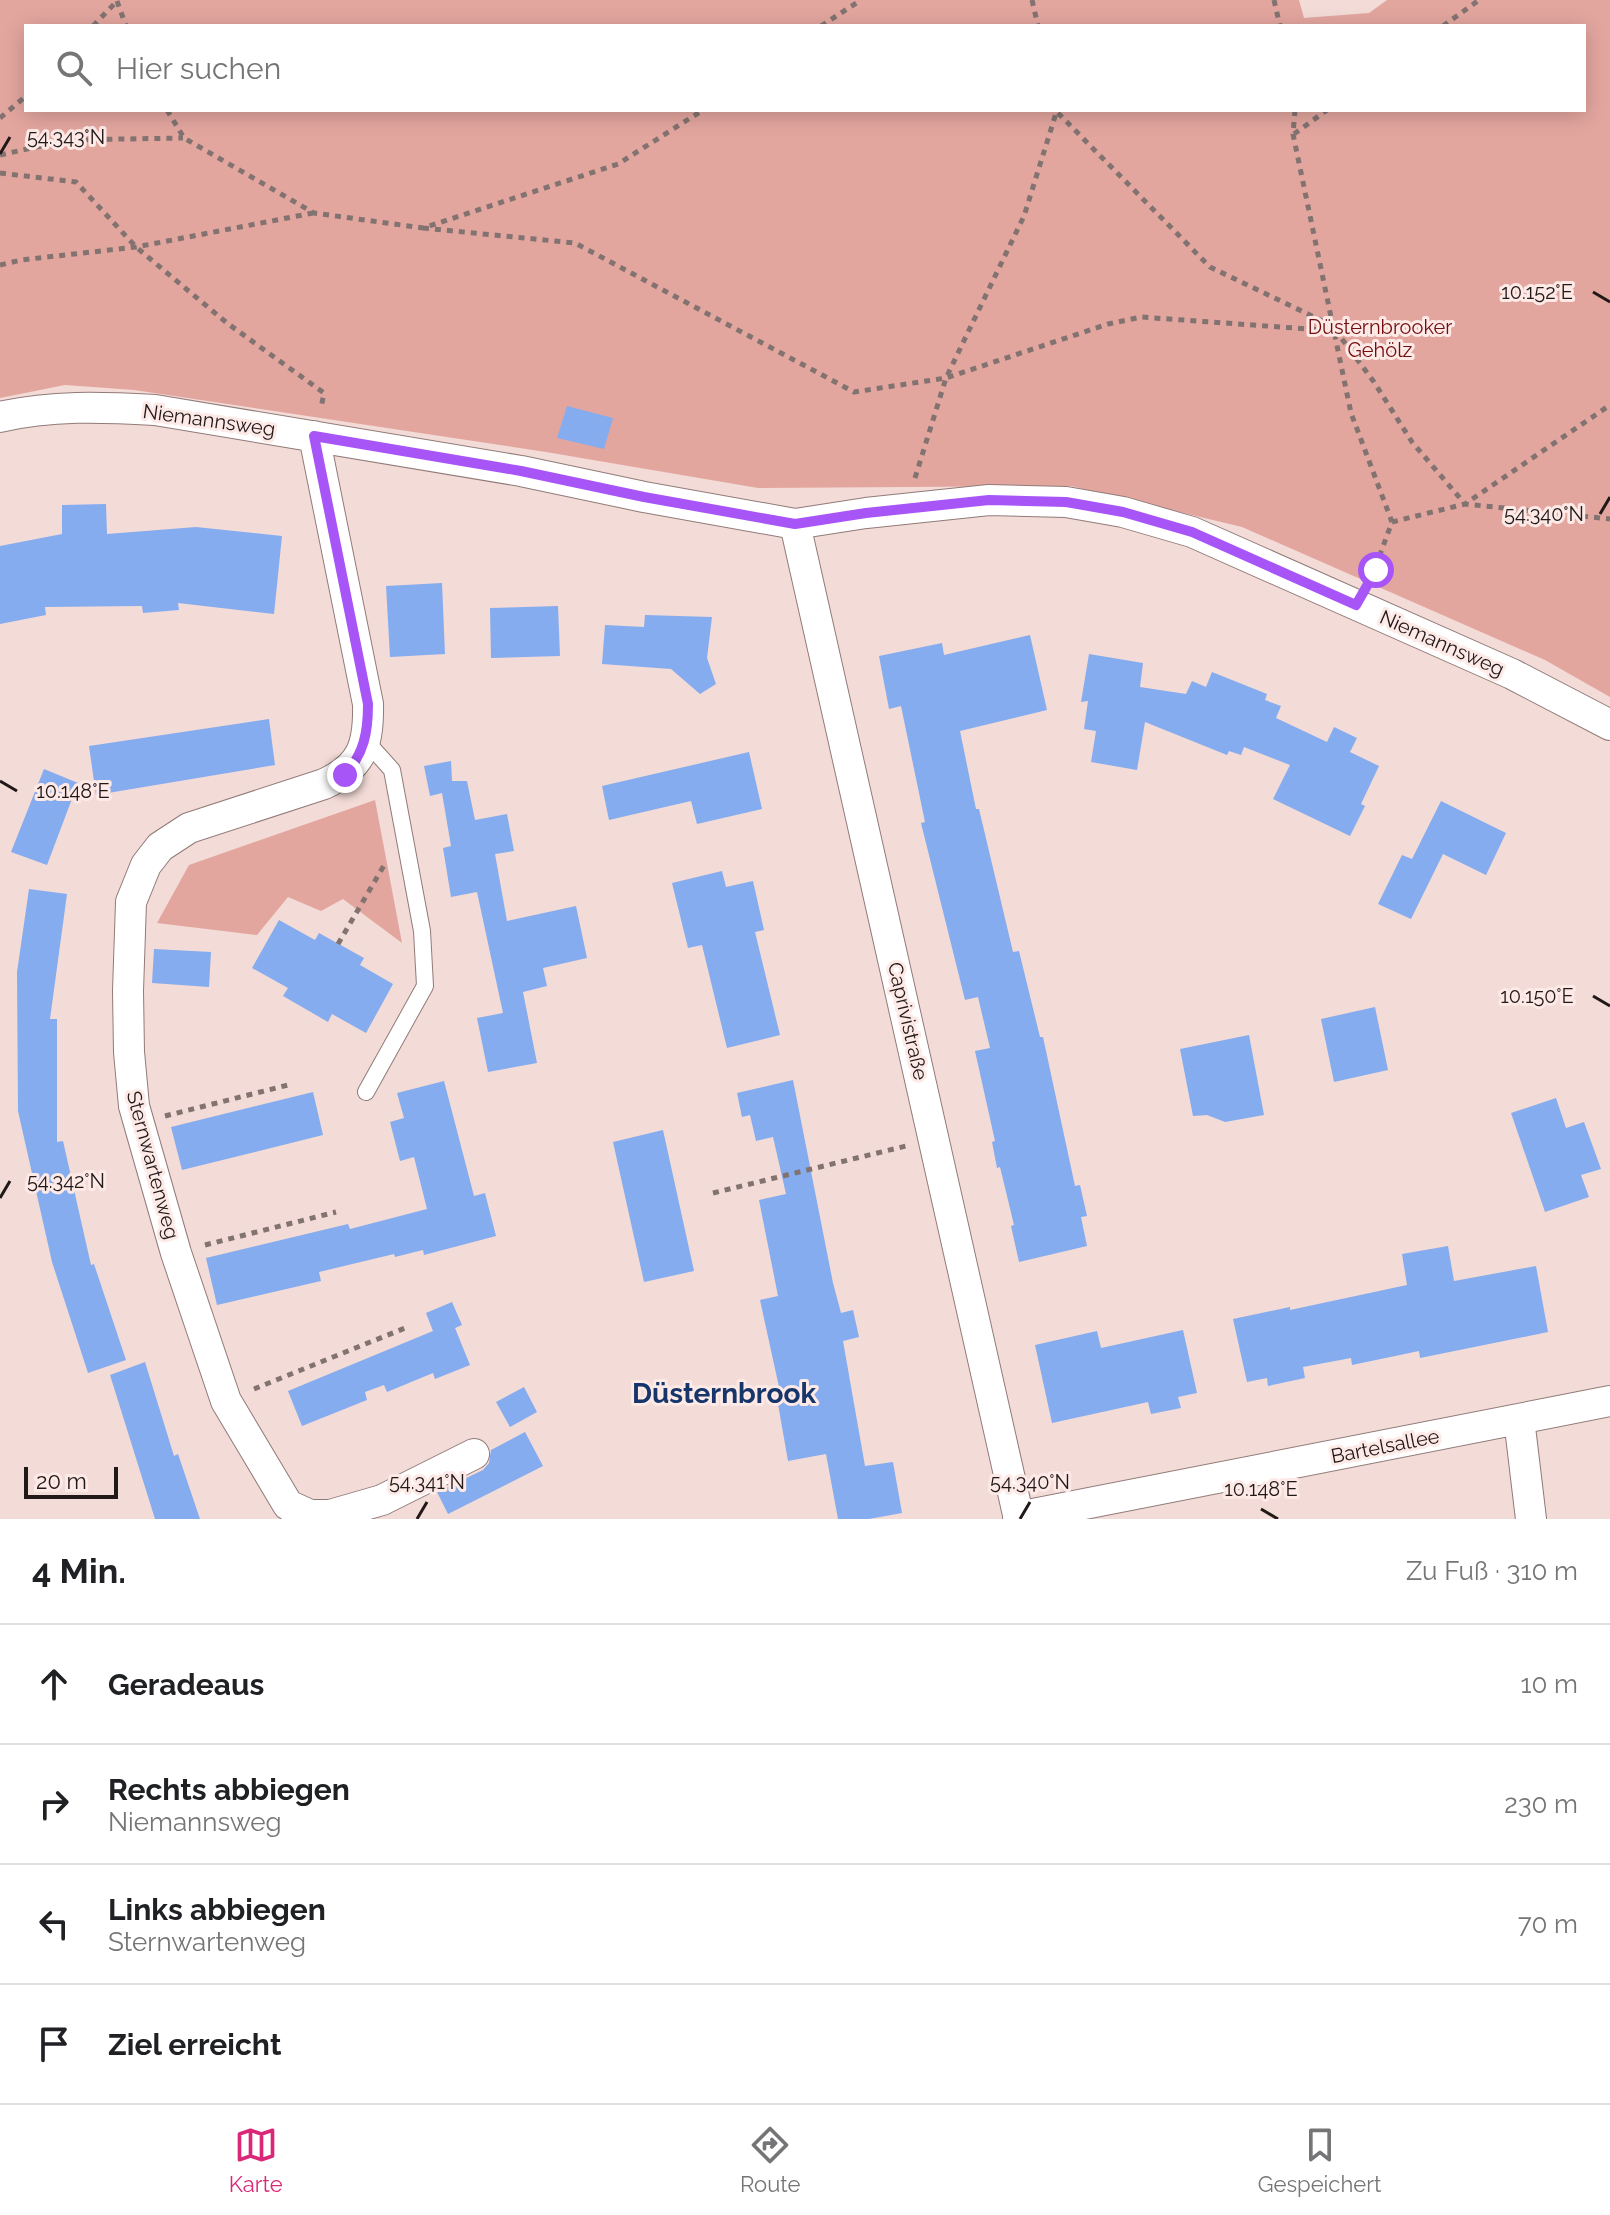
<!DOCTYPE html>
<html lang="de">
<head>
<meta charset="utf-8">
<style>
  :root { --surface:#fff; --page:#f2f2f2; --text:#202124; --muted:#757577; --line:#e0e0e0; --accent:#db2777 }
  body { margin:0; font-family:Raleway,sans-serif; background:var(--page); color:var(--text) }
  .scale { position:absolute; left:24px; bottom:20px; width:94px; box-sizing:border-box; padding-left:8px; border:4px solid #211918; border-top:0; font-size:22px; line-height:28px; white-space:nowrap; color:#211918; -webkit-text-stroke:6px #fde9e6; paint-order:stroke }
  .stop { position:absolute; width:24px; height:24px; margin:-18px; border:6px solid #a855f7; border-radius:50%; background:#fff }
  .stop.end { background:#a855f7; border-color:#fff; box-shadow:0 2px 8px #0008 }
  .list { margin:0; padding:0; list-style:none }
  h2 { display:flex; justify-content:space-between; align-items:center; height:104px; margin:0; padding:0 32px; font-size:34px }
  h2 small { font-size:26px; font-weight:400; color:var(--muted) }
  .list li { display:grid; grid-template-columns:52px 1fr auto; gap:24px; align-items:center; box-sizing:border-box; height:120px; padding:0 32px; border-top:2px solid var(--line) }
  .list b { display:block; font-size:30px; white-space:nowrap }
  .list p { margin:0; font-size:26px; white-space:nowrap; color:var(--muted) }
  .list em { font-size:26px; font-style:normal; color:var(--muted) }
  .icon { flex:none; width:44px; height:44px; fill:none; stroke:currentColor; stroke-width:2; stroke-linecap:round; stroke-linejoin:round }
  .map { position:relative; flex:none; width:1610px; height:1519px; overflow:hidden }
  .search { position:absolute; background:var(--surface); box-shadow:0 4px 20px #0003; left:24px; right:24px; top:24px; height:88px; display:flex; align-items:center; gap:20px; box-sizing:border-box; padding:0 28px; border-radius:0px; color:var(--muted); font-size:30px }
  .sheet { height:584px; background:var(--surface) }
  nav { display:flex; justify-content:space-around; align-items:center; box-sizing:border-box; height:112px; border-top:2px solid var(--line); background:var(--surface); font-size:22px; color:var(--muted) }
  nav a { display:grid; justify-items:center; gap:4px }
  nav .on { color:var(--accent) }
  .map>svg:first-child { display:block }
  .green { fill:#e3a69f; fill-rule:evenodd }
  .building { fill:#85acee }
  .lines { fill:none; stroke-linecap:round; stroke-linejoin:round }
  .service-casing { stroke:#917b79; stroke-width:18 }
  .minor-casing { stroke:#917b79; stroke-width:32 }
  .path { stroke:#827370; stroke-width:5; stroke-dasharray:6 6; stroke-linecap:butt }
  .service { stroke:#fff; stroke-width:16 }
  .minor { stroke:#fff; stroke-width:30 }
  .route { stroke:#a855f7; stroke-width:10 }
  .ticks { fill:none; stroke:#211918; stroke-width:3 }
  .labels { text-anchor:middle; stroke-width:6; stroke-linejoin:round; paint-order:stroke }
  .park-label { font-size:20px; fill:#720c0e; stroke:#fde9e6 }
  .street-label { font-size:20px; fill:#211918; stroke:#fde9e6 }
  .district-label { font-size:28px; font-weight:bold; fill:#16356a; stroke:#fde9e6 }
  .ticks-label { font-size:20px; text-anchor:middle; fill:#211918; stroke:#fde9e6; stroke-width:6; stroke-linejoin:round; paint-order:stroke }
</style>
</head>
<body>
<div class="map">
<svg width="1610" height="1519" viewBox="0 0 1610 1519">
  <rect width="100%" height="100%" fill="#f3dbd7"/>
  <path class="green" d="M0,0h1299l5,18 65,-5 18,-13h223v697l-65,-37 -303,-133 -171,-41 -313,2 -212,-36 -412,-62 -69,-5 -65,13zM26,26h1558v84h-1558z
    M375,800l27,143 -59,-44 -22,12 -33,-14 -31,38 -100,-12 32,-58z"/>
  <path class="building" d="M567,406l46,12 -9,31 -47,-11z
    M106,504l1,30 89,-7 86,9 -8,78 -96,-11 1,7 -36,3 -1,-7 -97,1 1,8 -46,9v-78l62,-12v-29z
    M442,583l3,71 -55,3 -4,-71z
    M558,606l2,50 -69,2 -1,-50z
    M645,615l67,2 -5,41 9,26 -16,10 -29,-25 -69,-5 3,-39 39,2z
    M1030,635l17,75 -87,21 16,78h3l34,143 6,-1 21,86h3l32,149 5,-1 7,31 -6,1 6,29 -68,16 -8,-36 3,-1 -14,-58 -3,1 -5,-26 3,-1 -20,-90 15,-3 -12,-51 -13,3 -44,-177 4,-1 -24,-116 -12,3 -10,-53 63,-13 2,12z
    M1089,654l54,9 -3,24 46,7 6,-13 14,6 6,-15 55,22 -2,6 16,6 -5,12 51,24 7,-15 23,11 -7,14 29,14 -18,38 4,2 -15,30 -77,-37 17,-34 -46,-18 -3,8 -12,-4 -2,4 -82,-33 -8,48 -46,-8 5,-31 -12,-2 4,-28 -7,1z
    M269,719l6,46 -179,30 -7,-49z
    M749,752l13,57 -65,15 -6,-23 -82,19 -7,-34z
    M451,761l1,20h15l8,39 32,-6 7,37 -19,3 12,67 69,-15 11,52 -44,10 4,18 -24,6 14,71 -49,9 -11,-54 26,-5 -26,-121 -26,5 -8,-49 8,-2 -9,-53 -12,3 -6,-30z
    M44,769l34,14 -31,82 -36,-13z
    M1441,801l65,32 -20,42 -43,-21 -32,65 -33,-15 24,-49 10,4z
    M722,871l4,16 27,-6 11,49 -9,2 25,103 -53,13 -25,-103 -14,3 -16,-65z
    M29,889l38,5 -17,125h7v123l6,-1 28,124 3,-1 32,96 -38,13 -36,-111 -34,-151 -1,-139z
    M279,920l36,20 4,-7 45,25 -4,7 33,19 -27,49 -34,-19 -4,8 -45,-26 5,-8 -36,-20z
    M154,949l57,3 -2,35 -57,-4z
    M1375,1007l13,63 -54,12 -13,-63z
    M1249,1035l15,80 -39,7 -18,-7 -14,1 -13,-67z
    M793,1080l40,203 8,30 12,-3 6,27 -16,4 22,125 28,-4 9,51 -33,6h-31l-12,-65 -38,7 -13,-74h4l-19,-87 18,-4 -19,-96 27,-6 -13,-57 -17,4 -6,-26 -8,2 -5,-24z
    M444,1081l30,115 11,-3 11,43 -72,19 -1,-5 -28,7 -1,-3 -75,18 2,9 -104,24 -11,-47 142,-34 2,5 77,-20 -13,-52 -14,4 -10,-39 14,-4 -7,-25z
    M313,1092l10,43 -141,35 -11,-43z
    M1556,1098l10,30 18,-6 17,47 -20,6 8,22 -44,15 -34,-99z
    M663,1130l31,141 -50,11 -31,-140z
    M1448,1246l6,35 82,-15 12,66 -128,26 -1,-7 -67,14 -1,-7 -48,9 2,11 -37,8 -1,-8 -20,4 -14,-63 57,-12v3l117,-25 -5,-31z
    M452,1302l10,23 -7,3 15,37 -35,14 -2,-6 -46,19 -3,-7 -19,7 2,8 -65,26 -14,-35 145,-60 -7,-18z
    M1183,1330l14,63 -19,4 3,11 -30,6 -3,-12 -96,21 -17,-78 62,-14 4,17z
    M145,1362l29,94 4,-2 22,65h-45l-45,-144z
    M524,1387l13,25 -27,15 -14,-25z
    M525,1432l18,34 -95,48 -11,-22 46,-22 6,-7 2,-13z"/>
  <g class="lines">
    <g class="service-casing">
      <path id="service" d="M366,741l26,29 30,161 3,55 -59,106"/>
    </g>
    <g class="minor-casing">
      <path id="minor" d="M0,417c51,-12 102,-10 155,-7l366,61 123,26 151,27 71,-11 123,-13 77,2 57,10 69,20 320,142 98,51
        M314,436l54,268c1,41 -6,63 -44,80l-135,44 -29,19 -14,18 -15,37 -3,89 1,61 5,54 42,147 50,148 62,104 22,10h20l52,-15 92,-46
        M795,524l224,995
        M1519,1419l12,100
        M1018,1517l592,-116"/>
    </g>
    <path class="path" d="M1032,0l6,26
      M1274,0l6,26
      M117,1l9,25
      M93,26l25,-26
      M821,26l40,-26
      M1443,26l36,-26
      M167,110l17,28 130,75 109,15 195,-64 85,-54
      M1295,110l-2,24 58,279 41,109 -21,57
      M1058,113l152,154 125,60
      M0,118l26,-22
      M1294,134l33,-24
      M0,155l68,-15 115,-2
      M0,173l76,9 60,65 91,76 97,70 -3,15
      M423,228l152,15 279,149 92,-14 162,-54 33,-7 195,14 38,51 38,60 53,62 145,15
      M0,265l21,-5 115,-13 177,-34
      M915,478l31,-100 78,-162 33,-106
      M1392,522l73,-18 145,-99
      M338,944l48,-82
      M165,1116l123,-31
      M713,1193l193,-47
      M205,1245l131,-33
      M254,1389l151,-61"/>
    <use href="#service" class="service"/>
    <use href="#minor" class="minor"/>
  </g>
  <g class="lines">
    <path class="route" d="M345,775c19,-22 23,-42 23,-71l-54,-268 207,35 123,26 151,27 71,-11 123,-13 77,2 57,10 69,20 164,73 20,-35"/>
  </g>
  <path class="ticks" d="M0,154l10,-17M1593,292l17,10M1600,514l10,-17M0,781l17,10M1593,996l17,10M0,1198l10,-17M1261,1509l17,10M417,1519l10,-17M1020,1519l10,-17"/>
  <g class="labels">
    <g class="park-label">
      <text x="1380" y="334">Düsternbrooker<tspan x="1380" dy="23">Gehölz</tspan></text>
    </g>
    <g class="street-label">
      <text transform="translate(209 420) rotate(8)" y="7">Niemannsweg</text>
      <text transform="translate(1442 643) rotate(24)" y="7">Niemannsweg</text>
      <text transform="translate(908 1021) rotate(77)" y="7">Caprivistraße</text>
      <text transform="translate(153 1165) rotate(75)" y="7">Sternwartenweg</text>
      <text transform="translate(1385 1446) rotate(-11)" y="7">Bartelsallee</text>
    </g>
    <g class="district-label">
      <text x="724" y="1403">Düsternbrook</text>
    </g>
  </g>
  <g class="ticks-label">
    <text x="66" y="144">54.343°N</text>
    <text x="1537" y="299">10.152°E</text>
    <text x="1544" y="521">54.340°N</text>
    <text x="73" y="798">10.148°E</text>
    <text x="1537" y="1003">10.150°E</text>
    <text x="66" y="1188">54.342°N</text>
    <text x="427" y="1489">54.341°N</text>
    <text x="1030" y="1489">54.340°N</text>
    <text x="1261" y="1496">10.148°E</text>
  </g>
</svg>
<div class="scale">20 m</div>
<div class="stop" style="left:1376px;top:570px"></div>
<div class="stop end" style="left:345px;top:775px"></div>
<div class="search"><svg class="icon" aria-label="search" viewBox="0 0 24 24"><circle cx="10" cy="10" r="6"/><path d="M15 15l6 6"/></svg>Hier suchen</div>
</div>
<section class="sheet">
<h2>4 Min.<small>Zu Fuß · 310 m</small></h2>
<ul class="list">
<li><svg class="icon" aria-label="ahead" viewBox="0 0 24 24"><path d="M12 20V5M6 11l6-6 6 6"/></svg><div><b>Geradeaus</b></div><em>10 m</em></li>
<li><svg class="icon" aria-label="right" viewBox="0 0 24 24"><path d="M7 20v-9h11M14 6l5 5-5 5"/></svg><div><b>Rechts abbiegen</b><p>Niemannsweg</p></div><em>230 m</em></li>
<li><svg class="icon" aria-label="left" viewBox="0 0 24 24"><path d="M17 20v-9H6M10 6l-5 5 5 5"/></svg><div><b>Links abbiegen</b><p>Sternwartenweg</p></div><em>70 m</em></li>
<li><svg class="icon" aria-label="arrive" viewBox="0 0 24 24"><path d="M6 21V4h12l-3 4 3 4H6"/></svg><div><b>Ziel erreicht</b></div></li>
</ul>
</section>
<nav>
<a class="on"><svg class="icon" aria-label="map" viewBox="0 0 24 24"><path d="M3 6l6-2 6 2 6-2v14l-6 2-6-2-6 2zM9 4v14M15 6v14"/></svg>Karte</a>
<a><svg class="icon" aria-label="directions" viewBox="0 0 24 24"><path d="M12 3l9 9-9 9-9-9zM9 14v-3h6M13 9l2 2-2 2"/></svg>Route</a>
<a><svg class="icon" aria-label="saved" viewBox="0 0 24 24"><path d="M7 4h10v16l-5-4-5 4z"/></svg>Gespeichert</a>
</nav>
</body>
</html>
